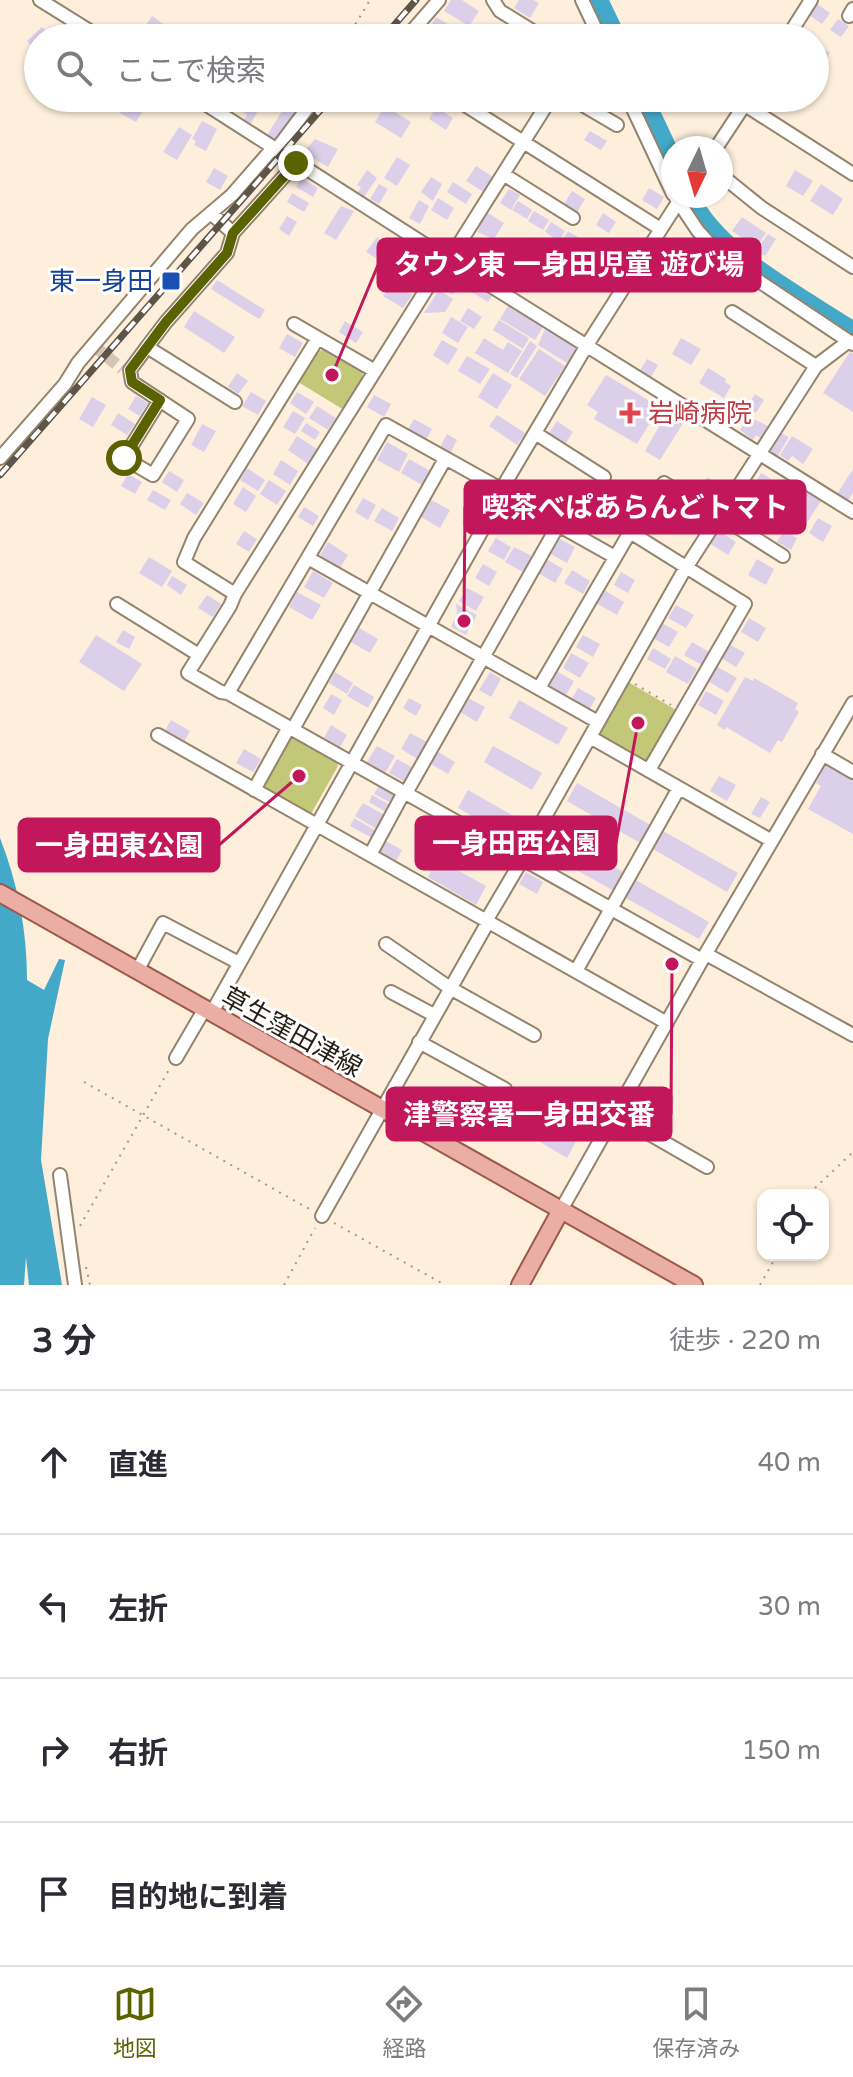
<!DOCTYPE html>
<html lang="ja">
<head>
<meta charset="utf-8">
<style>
  :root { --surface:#fff; --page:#f7f7f7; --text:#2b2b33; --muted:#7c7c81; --line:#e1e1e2; --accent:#5b6200 }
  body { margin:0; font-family:"Varela Round","Noto Sans JP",sans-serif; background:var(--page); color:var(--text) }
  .controls { position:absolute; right:24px; bottom:24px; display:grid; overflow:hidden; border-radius:16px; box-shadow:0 2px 6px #0004 }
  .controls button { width:72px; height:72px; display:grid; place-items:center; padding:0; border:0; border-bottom:2px solid var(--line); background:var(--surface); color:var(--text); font:40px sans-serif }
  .compass { position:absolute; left:661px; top:136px; width:72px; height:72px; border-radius:50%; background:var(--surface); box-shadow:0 2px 6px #0004; rotate:185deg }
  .stop { position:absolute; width:24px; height:24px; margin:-18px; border:6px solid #5b6200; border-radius:50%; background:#fff }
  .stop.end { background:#5b6200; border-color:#fff; box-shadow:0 2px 8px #0008 }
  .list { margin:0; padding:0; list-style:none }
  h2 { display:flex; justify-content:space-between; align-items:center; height:104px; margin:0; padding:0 32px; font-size:34px }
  h2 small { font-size:26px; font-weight:400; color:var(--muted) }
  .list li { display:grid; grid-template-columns:52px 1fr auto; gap:24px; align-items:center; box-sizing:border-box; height:144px; padding:0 32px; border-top:2px solid var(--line) }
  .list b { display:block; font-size:30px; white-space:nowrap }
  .list em { font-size:26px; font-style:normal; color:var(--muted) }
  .icon { flex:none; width:44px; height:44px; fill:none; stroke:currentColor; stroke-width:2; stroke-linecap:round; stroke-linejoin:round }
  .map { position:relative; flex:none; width:853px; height:1285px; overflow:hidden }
  .search { position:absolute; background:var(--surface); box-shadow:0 2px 6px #0004; left:24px; right:24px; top:24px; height:88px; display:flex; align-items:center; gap:20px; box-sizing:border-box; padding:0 28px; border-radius:44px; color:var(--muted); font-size:30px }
  .sheet { height:680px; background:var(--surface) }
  nav { display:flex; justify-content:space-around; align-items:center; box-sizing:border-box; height:112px; border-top:2px solid var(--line); background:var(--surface); font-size:22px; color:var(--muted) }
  nav a { display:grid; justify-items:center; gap:4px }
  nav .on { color:var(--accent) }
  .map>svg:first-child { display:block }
  .green { fill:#c3c778 }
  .water { fill:#44a8c8 }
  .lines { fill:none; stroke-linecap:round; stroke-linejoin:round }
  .river { stroke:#44a8c8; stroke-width:22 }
  .building { fill:#dbcfea }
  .minor-tunnel { stroke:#d2c5b3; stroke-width:12; stroke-dasharray:12 6; stroke-linecap:butt }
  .minor-casing { stroke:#94846d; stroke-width:16 }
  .major-casing { stroke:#9d584a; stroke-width:20 }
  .path { stroke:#a39889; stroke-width:2; stroke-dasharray:2 6; stroke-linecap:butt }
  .minor { stroke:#fff; stroke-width:12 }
  .major { stroke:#ebaea4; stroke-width:16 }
  .rail-casing { stroke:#5e5549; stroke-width:7 }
  .rail { stroke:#fff; stroke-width:4; stroke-dasharray:12; stroke-linecap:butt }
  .route { stroke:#5b6200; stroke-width:10 }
  .transit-dot { fill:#1a4fb4; stroke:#fff; stroke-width:3 }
  .health-dot { fill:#e0444e; stroke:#fff; stroke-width:3 }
  .labels { text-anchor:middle; stroke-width:6; stroke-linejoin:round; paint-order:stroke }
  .transit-label { font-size:26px; fill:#164399; stroke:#fff; text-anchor:end }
  .health-label { font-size:26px; fill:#be3a42; stroke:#fff; text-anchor:start }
  .street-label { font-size:26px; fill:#251e15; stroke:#fff }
  .leader { fill:none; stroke:#c2185b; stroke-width:3 }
  .callout-dot { fill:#c2185b; stroke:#fff; stroke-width:3 }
  .callout { fill:#c2185b; stroke:#c2185b; stroke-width:3 }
  .callout-label { font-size:28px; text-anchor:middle; font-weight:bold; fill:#fff }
</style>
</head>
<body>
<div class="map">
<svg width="853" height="1285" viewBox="0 0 853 1285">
  <rect width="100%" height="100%" fill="#fdefdb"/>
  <path class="green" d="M326,349l36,21 1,11 -19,29 -46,-28 18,-30z
    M630,683l46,27 1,5 -27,47 -4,1 -46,-26 -2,-5 28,-48z
    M287,737h6l43,24 2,5 -27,48 -4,2 -45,-26 -1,-4z"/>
  <path class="water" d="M0,838c18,46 27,93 27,142l17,10 15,-31 6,1 -17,79 -7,121 21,125h-33l-3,-28 -2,28h-24z"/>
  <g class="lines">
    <path class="river" d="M597,0l18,38
      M642,98l31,66
      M688,196c27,59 111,101 165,137"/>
  </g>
  <path class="building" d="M451,0h11l17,11 -10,15 -25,-15z
    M519,0h14l6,3 -9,15 -16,-10z
    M817,4l13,9 -8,11 -13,-9z
    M152,16l14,10 -8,12h-21z
    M436,17l15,9 -6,10 -15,-9z
    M838,19l11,7 -8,11 -11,-7z
    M42,27l9,9 -13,2 -2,12 -9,-9z
    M817,45l13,8 -8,12 -7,-4z
    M595,98h15l6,4 -6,10 -17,-11z
    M128,100l16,9 -8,13 -16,-9z
    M246,101l13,8 -9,16 -7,-4 4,-6 -7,-5z
    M287,103l9,5 -19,36 -11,-7z
    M385,106l26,16 -10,16 -26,-16z
    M436,107l17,11 -7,12 -17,-11z
    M202,121l15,8 -11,22 -12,-6 2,-4 -4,-2z
    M179,127l13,8 -15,25 -14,-8z
    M590,131l17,10 -6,9 -17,-10z
    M315,139l23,10 -10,18 -19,-11 -3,5 -6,-4z
    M397,157l13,8 -13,21 -13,-8z
    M476,166l20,13 -9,15 -21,-13z
    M214,168l14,8 -8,14 -14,-8z
    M367,170l10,8 -13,19 -6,-5 3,-5 -4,-2z
    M795,170l18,11 -10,15 -17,-10z
    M431,177l11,7 -9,17 -12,-9z
    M301,178l17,10 -5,9 -17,-10z
    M453,182l19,12 -6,10 -19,-12z
    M379,184l9,5 -9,15 -9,-5z
    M821,184l22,15 -10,16 -23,-14z
    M649,188l15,9 -7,12 -15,-9z
    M509,189l11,6 -9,15 -11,-7z
    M572,191l13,8 -8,13 -13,-8z
    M292,193l17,10 -5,9 -17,-10z
    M438,198l16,10 -7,12 -16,-10z
    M419,200l10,6 -9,18 -11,-6z
    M518,201l14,9 -5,9 -15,-9z
    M341,206l13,5 -18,29 -12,-7z
    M534,211l15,9 -6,10 -15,-9z
    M486,212l18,11 -10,16 -17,-7 2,-2 -3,-2z
    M603,213l13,9 -7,11 -13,-8z
    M287,216l10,6 -8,14 -10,-7z
    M742,217l24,16 -10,14 -24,-16z
    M551,222l14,9 -6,10 -14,-9z
    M568,231l13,8 -7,11 -13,-8z
    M768,234l8,5 -11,17 -9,-5z
    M377,237l8,8 -9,13 -10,-6z
    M469,277l25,16 -6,9 -25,-15z
    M447,278l12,7 -6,10 -12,-7z
    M217,280l48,30 -6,9 -48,-30z
    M392,282l20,13 -9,13 -20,-12z
    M439,290l14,9 -8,13 -21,1z
    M509,304l35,21 -9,15 -35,-21z
    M468,308l14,9 -8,12 -14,-8z
    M194,311l41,26 -11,16 -40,-26z
    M451,317l17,10 -10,16 -16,-10z
    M499,320l30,18 -6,11 -30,-19z
    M345,321l18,11 -7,11 -17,-11z
    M546,327l31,19 -10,17 -29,-18z
    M287,334l16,9 -8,14 -16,-9z
    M484,338l19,12 5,-8 14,9 -14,22 -33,-20z
    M681,338l20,11 -10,16 -19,-11z
    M442,340l16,9 -10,16 -15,-10z
    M530,341l7,5 -20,32 -7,-4z
    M539,349l26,17 -20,30 -26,-17z
    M850,352l3,2v58l-30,-19z
    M467,356l23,13 -10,15 -22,-13z
    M647,359l11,6 -7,12 -11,-7z
    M708,368l18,11 -1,3 6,4 -7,12 -25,-15z
    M237,373l11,8 -10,13 -10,-7z
    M493,373l19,12 -15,24 -19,-12z
    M606,375l54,32 -4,7 8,5 5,-8 16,9 -25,40 -15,-9 16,-28 -8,-5 -16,26 -43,-25 4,-7 -11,-7z
    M251,392l15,9 -8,14 -16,-9z
    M297,392l17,10 -8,12 -16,-11z
    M755,394l9,6 -8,13 -9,-6z
    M374,395l17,9 -7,13 -17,-10z
    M136,396l12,7 -8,13 -12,-7z
    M92,397l14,8 -13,22 -14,-8z
    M735,403l10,6 -13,21 -13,-8z
    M317,406l19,12 -8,12 -19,-12z
    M293,411l12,7 -10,16 -12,-7z
    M118,413l17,11 -8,11 -16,-10z
    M497,415l28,18 -8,12 -28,-19z
    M749,416l22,12 -8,12 -7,-5 -3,5 -13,-10z
    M414,419l18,10 -6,11 -18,-11z
    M557,421l16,11 -9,14 -16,-11z
    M306,423l14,9 -5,8 -14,-9z
    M202,424l14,7 -12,21 -13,-7z
    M779,432l10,5 -12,20 -10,-6z
    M447,434l10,6 -7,14 -11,-5z
    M297,436l20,13 -9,15 -20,-14z
    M792,436l21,13 -10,15 -11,-8 -4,5 -8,-6z
    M387,442l21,12 -9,18 -22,-12z
    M409,459l23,13 -8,14 -23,-13z
    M281,460l17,11 -8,14 -17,-11z
    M247,468l18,12 -7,11 -18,-11z
    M853,469v24l-5,7 -11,-6z
    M169,471l15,9 -7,12 -15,-10z
    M761,473l13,8 -7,12 -13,-8z
    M128,474l14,8 -7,12 -14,-8z
    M707,477l22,13 -9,15 -22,-12z
    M789,478l10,7 -15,23 -10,-7z
    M269,480l17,11 -9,14 -17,-11z
    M243,487l13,9 -10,16 -13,-8z
    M153,490l18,10 -6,10 -18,-10z
    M806,492l15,9 -20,31 -9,-8 3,-5 -4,-2z
    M187,493l17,10 -8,12 -16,-11z
    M363,498l13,7 -8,15 -13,-8z
    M431,500l19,10 -10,18 -19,-11z
    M304,507l15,9 -6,10 -15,-9z
    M382,508l17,10 -7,13 -18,-10z
    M818,518l14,8 -9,16 -14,-9z
    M717,530l19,12 -8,13 -19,-12z
    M784,530l13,8 -6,12 -14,-8z
    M244,531l13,8 -8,13 -13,-8z
    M496,538l15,9 -7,13 -16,-9z
    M560,539l15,8 -8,16 -16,-9z
    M328,542l20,13 -8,13 -20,-13z
    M514,547l18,9 -9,16 -18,-10z
    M149,557l23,14 -10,16 -23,-14z
    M546,559l17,10 -8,14 -17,-10z
    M757,559l17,10 -8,16 -18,-10z
    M483,564l14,8 -8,14 -14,-8z
    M572,570l18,11 -7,13 -19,-11z
    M313,571l20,12 -9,15 -20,-11z
    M621,572l14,8 -7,13 -14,-8z
    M172,576l15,9 -6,10 -14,-10z
    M467,588l17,9 -8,14 -17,-10z
    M604,590l20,12 -7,13 -21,-12z
    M297,592l24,13 -9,15 -23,-13z
    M207,595l14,9 -8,13 -15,-9z
    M456,604l21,11 -11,20 -15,-8 6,-14z
    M676,605l18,10 -8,13 -18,-10z
    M749,618l17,10 -8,14 -17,-10z
    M662,623l16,9 -9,15 -16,-9z
    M359,628l19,11 -8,14 -19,-11z
    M123,630l12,7 -6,12 -13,-7z
    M96,635l46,29 -18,27 -45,-29z
    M583,635l17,9 -7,13 -17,-10z
    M692,642l17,10 -7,13 -18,-10z
    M727,643l18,10 -9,14 -17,-10z
    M653,648l18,11 -6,10 -18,-10z
    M571,653l18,10 -9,15 -17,-10z
    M675,656l22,13 -9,15 -22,-12z
    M714,665l23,13 -9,15 -22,-13z
    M556,671l18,10 -8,14 -18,-10z
    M335,672l18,11 -6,11 -18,-11z
    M490,672l11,7 -10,18 -12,-7z
    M745,677l8,4 1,-3 44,25 -3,6 4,3 -17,30 -4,-2 -8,13 -44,-26 -1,3 -8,-5z
    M354,685l20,12 -6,11 -21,-12z
    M578,688l18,10 -7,12 -18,-10z
    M706,691l18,10 -8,14 -18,-10z
    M331,694l11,6 -8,15 -11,-7z
    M409,698l13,7 -6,11 -13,-8z
    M468,698l17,9 -8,15 -17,-10z
    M519,700l49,28 -10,17 -49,-27z
    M171,720l19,11 -6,11 -19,-11z
    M331,725l16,10 -7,12 -16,-9z
    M410,733l19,10 -10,17 -18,-11z
    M377,746l18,10 -10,17 -18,-11z
    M493,746l49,27 -10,17 -48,-28z
    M244,749l17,10 -8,13 -17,-9z
    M438,752l17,10 -7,12 -17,-10z
    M397,759l18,10 -8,14 -18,-10z
    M827,763l26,15v56l-45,-25 13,-23 -5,-3z
    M719,776l17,9 -9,16 -17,-10z
    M577,783l75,43 -10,18 -75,-43z
    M379,786l18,10 -4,8 -19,-10z
    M468,790l49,28 -10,18 -49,-28z
    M372,795l20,11 -4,7 -19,-11z
    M761,797l9,5 -10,16 -9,-4z
    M363,803l23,13 -8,14 -23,-14z
    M354,818l24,14 -4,7 -24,-13z
    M549,830l76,43 -11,18 -75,-42z
    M663,831l75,42 -11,19 -74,-43z
    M384,840l18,10 -6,11 -18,-10z
    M438,859l48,27 -10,19 -48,-28z
    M526,872l17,10 -6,12 -18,-10z
    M634,879l75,43 -10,17 -75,-42z
    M545,1113l36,19 -14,26 -35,-21z"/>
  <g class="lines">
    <path class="minor-tunnel" d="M93,345l29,24"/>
    <g class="minor-casing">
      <path id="minor" d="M40,0l61,38
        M493,0l7,11 44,27
        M582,0l18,38
        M849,16l4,-7
        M406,38l33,-38
        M588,38l1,-1
        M787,38l24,-38
        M196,98l250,160 407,254
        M454,98l205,130
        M571,98l46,27
        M628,98l45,96
        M745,105l108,69
        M716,148l31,-47
        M276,150l39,-52
        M503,174l70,44
        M721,175l41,33 91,59
        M676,198l22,33 22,24 133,89
        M212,214l21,19
        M446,258l-211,336 -5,12 -42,67 33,19 7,1 474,267
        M449,260l102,-162
        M732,312l84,54
        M294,324l24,14
        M147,347l-17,23 2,12 56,37 -35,56 -29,-17 36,-58
        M235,402l-88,-55 19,-25 61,-69 6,-20 63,-70
        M535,433l69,44
        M0,458l65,-74 13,-21 114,-134 40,-34 41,-47
        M664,483l55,34
        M720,516l63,40
        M558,525l57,32
        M308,558l290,164
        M235,594l-51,-32 10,-24 124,-200 57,33
        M117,604l82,51
        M539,688l91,-156 115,72 -96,166
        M228,693l158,-268 174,97 -154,271
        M293,729l152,-270
        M158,735l509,288
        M590,737l182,104
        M822,754l31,18
        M254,790l35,-63
        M370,855l34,-63
        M521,859l161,-285 134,-208 33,-25
        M486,921l36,-61
        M386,944l64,44 84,47
        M706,954l147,81
        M137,971l26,-48 76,40
        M576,971l103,-183
        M391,992l43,23
        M211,1014l288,-514 2,-10 86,-145 95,-149
        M419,1042l86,47
        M176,1058l28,-48
        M615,1114l92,53
        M60,1175l15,110
        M561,1210l141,-250 151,-257
        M322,1216l166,-294"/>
    </g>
    <g class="major-casing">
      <path id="major" d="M0,893l694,392
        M520,1285l41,-75"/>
    </g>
    <path class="path" d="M347,38l23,-38
      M635,684l36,21
      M84,1082l227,128
      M811,1195l4,-7 38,-36
      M334,1223l111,62
      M80,1226l90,-158
      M86,1267l4,18
      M284,1285l31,-57
      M760,1285l17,-30"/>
    <use href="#minor" class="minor"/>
    <use href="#major" class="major"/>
    <g class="rail-casing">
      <path id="rail" d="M383,38l33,-38
        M0,475l331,-377"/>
    </g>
    <use href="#rail" class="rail"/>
  </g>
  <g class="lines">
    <path class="route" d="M124,458l36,-58 -28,-18 -2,-12 36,-48 61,-69 6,-20 63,-70"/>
  </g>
  <rect class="transit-dot" x="161" y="271" width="20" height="20" rx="4"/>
  <path class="health-dot" d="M626 401h8v8h8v8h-8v8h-8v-8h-8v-8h8z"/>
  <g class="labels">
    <g class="transit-label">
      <text x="153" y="290">東一身田</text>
    </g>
    <g class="health-label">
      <text x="648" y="422">岩崎病院</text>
    </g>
    <g class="street-label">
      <text transform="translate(292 1032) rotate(29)" y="9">草生窪田津線</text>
    </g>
  </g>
  <path class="leader" d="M332 375L378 265M464 621L465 507M638 723L616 843M299 776L219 845M672 964L671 1114"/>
  <g class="callout-dot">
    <circle cx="332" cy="375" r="8"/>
    <circle cx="464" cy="621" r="8"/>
    <circle cx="638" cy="723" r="8"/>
    <circle cx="299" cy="776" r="8"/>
    <circle cx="672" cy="964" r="8"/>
  </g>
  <g class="callout">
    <rect x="378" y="239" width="382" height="52" rx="8"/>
    <rect x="465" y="481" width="340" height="52" rx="8"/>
    <rect x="416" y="817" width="200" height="52" rx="8"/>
    <rect x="19" y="819" width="200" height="52" rx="8"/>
    <rect x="387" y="1088" width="284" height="52" rx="8"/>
  </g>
  <g class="callout-label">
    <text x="569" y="274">タウン東 一身田児童 遊び場</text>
    <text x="635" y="517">喫茶べぱあらんどトマト</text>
    <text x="516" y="853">一身田西公園</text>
    <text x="119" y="855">一身田東公園</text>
    <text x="529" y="1124">津警察署一身田交番</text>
  </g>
</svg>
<div class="controls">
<button><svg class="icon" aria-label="locate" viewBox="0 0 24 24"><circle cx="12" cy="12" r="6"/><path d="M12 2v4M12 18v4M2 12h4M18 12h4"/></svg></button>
</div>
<svg class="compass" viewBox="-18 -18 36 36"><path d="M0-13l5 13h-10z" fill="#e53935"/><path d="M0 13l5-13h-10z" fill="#7c7c81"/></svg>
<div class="stop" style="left:124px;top:458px"></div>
<div class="stop end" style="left:296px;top:163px"></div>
<div class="search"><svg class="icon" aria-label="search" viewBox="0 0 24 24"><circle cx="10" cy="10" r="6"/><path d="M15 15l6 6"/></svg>ここで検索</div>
</div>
<section class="sheet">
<h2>3 分<small>徒歩 · 220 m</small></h2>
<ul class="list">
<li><svg class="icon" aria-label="ahead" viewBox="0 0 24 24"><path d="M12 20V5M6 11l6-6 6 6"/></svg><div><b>直進</b></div><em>40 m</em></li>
<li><svg class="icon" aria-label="left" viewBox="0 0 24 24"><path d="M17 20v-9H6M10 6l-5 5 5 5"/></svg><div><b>左折</b></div><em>30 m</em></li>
<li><svg class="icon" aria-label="right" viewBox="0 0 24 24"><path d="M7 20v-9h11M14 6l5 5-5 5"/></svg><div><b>右折</b></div><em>150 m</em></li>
<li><svg class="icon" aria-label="arrive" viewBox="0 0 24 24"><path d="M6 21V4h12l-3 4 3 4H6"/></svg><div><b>目的地に到着</b></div></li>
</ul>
</section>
<nav>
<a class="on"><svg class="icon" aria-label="map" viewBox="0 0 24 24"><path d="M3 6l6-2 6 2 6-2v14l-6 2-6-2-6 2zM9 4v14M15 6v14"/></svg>地図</a>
<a><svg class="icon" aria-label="directions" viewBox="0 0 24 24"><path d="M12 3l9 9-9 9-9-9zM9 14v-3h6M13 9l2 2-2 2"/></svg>経路</a>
<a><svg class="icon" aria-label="saved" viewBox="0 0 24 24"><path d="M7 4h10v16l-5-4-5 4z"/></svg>保存済み</a>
</nav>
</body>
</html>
